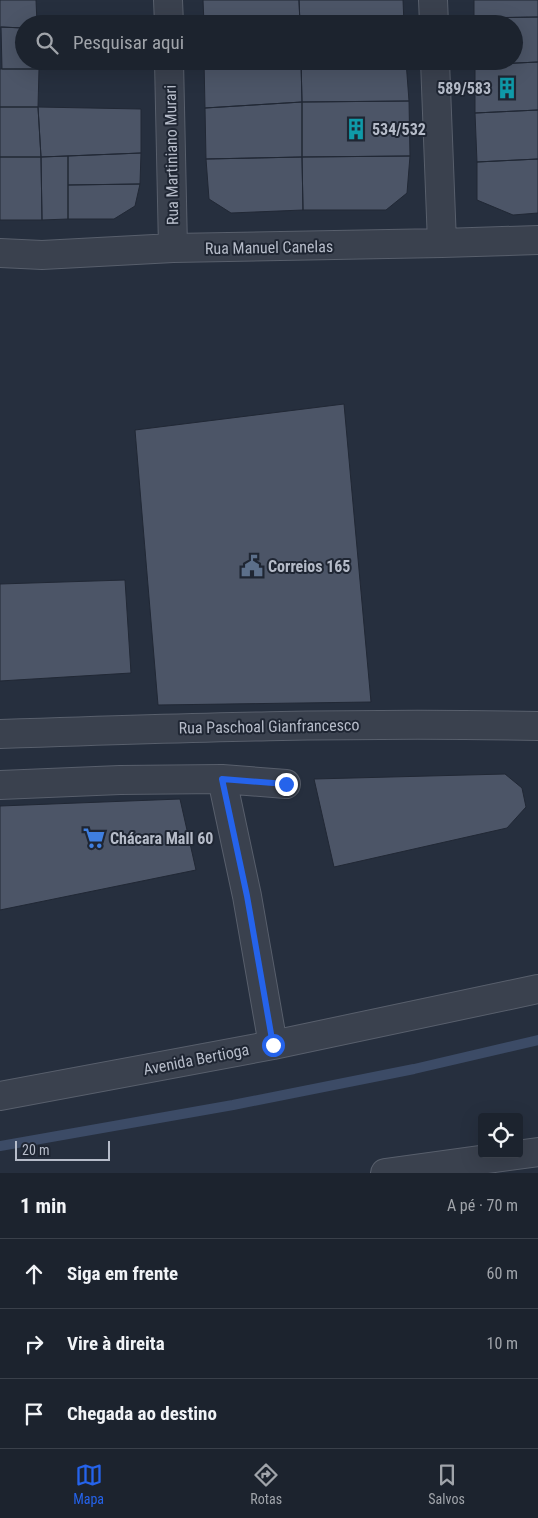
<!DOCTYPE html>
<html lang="pt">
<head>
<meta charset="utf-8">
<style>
  :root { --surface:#1c232e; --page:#292f3a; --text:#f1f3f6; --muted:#a0a4aa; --line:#3a404a; --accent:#2563eb }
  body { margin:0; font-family:"Roboto Condensed",sans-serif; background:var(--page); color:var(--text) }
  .controls { position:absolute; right:15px; bottom:15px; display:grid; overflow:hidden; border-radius:5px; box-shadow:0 5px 20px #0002 }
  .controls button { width:45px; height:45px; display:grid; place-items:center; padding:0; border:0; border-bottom:1px solid var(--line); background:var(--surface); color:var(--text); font:25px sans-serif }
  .scale { position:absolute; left:15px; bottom:12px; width:95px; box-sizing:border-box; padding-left:5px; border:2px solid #b6bcc9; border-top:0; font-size:14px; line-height:18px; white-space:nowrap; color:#b6bcc9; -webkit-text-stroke:4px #1f2633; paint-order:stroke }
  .stop { position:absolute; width:15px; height:15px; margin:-11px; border:4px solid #2563eb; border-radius:50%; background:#fff }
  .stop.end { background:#2563eb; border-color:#fff; box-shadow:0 1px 5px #0008 }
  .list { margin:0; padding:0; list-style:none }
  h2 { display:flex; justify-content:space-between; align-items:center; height:65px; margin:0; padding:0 20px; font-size:21px }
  h2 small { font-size:16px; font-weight:400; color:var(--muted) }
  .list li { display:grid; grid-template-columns:32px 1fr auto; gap:15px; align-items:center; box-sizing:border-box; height:70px; padding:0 20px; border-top:1px solid var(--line) }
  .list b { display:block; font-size:19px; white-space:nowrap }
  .list em { font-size:16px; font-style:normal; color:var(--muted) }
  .icon { flex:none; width:28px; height:28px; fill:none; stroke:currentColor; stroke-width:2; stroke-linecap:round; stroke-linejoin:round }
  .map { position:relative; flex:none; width:538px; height:1173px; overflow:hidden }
  .search { position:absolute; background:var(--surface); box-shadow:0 5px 20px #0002; left:15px; right:15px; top:15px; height:55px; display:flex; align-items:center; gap:12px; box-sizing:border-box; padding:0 18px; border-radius:28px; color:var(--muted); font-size:19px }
  .sheet { height:275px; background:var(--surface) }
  nav { display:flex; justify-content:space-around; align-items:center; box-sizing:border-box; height:70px; border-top:1px solid var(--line); background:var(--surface); font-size:14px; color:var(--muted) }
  nav a { display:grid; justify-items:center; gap:2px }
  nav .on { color:var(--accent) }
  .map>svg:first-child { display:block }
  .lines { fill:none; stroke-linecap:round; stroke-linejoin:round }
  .stream { stroke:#3c4b66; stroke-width:10 }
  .building { fill:#4c5567; stroke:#212835 }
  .minor-casing { stroke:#585f6c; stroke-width:30 }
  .minor { stroke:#3a414e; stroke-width:28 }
  .route { stroke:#2563eb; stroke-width:6 }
  .labels { text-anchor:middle; stroke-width:4; stroke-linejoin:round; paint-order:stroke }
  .poi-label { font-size:16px; font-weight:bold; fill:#b6bcc9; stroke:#1f2633; text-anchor:start }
  .street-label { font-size:16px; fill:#b6bcc9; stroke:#1f2633 }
</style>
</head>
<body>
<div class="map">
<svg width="538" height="1173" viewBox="0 0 538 1173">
  <rect width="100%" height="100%" fill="#262f3e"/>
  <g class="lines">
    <path class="stream" d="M0,1146l233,-41 181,-36 124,-29"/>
  </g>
  <path class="building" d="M0,0h36l1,24h-13v4l-24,-1z
    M203,0h96l1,24h-96z
    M299,0h104l1,24h-104z
    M474,0h64v17l-64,1z
    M538,17v45l-63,3v-4h39v-37h-40v-6z
    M1,27l23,1v33h15v8h-37z
    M39,61h97v7l-97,1z
    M204,61h97l1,41 -97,6z
    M301,61h105l3,40 -107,1z
    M538,62v48l-63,3v-48z
    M0,69h39l-1,38h-38z
    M409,101l1,55 -108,1v-55z
    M302,102v55l-96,2 -1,-51z
    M0,107h38l3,50h-41z
    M38,107l103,2v44l-100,4z
    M538,110v49l-61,3 -2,-49z
    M141,153l-1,31 -72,1v-29z
    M68,156v63l-26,1 -1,-63z
    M410,156l-3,37 -21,17h-83l-1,-53z
    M0,157h41l1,63h-42z
    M302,157l1,53 -72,3 -22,-14 -3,-40z
    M538,159v54l-25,2 -36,-15v-38z
    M140,184l-5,22 -21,13h-46v-34z
    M344,404l27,298 -213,3 -23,-275z
    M125,580l6,93 -131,8v-97z
    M505,774l17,14 4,19 -19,21 -173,39 -20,-88z
    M180,799l16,71 -196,40v-104z"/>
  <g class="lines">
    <g class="minor-casing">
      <path id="minor" d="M168,0l1,24
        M433,0l1,24
        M169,61l4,187
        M435,61l7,182
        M0,253l42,2 131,-7 269,-5 96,-3
        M0,734c179,-6 359,-12 538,-8
        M222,779l25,117 26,149
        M0,785l120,-5 102,-1 64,5
        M0,1096l273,-51 265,-56
        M385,1173l153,-21"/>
    </g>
    <use href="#minor" class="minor"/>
  </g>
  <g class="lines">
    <path class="route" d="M273,1045l-26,-149 -25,-117 64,5"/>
  </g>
  <defs>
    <g id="building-bare" transform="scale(1.725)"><path d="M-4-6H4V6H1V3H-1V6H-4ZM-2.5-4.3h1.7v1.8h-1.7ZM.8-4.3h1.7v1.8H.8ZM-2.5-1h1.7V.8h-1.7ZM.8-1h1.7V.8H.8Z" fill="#0f9aa8" stroke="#1f2633" stroke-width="2.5" paint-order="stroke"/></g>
    <g id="civic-bare" transform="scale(1.725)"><path d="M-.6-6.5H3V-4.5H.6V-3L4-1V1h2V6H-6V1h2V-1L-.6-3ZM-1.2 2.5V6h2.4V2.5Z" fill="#5c6f8a" stroke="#1f2633" stroke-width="2.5" paint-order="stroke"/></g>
    <g id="supermarket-bare" transform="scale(1.725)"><path d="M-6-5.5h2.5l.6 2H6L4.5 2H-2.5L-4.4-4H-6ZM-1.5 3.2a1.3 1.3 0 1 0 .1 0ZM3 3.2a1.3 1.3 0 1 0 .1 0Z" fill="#3f7fe0" stroke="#1f2633" stroke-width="2.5" paint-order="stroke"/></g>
  </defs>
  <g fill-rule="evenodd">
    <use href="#building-bare" x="507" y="88"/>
    <use href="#building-bare" x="356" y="129"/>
    <use href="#civic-bare" x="252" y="566"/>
    <use href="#supermarket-bare" x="94" y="838"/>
  </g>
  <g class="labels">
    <g class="poi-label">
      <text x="491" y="94" text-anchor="end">589/583</text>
      <text x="372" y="135">534/532</text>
      <text x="268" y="572">Correios 165</text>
      <text x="110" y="844">Chácara Mall 60</text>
    </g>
    <g class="street-label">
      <text transform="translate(171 155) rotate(-91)" y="6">Rua Martiniano Murari</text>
      <text transform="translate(269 247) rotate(-1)" y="6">Rua Manuel Canelas</text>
      <text transform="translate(269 726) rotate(-1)" y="6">Rua Paschoal Gianfrancesco</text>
      <text transform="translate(196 1059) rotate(-11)" y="6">Avenida Bertioga</text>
    </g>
  </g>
</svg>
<div class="controls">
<button><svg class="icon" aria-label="locate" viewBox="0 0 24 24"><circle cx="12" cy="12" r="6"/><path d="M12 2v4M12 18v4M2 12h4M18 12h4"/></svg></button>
</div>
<div class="scale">20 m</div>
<div class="stop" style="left:273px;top:1045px"></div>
<div class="stop end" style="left:286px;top:784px"></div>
<div class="search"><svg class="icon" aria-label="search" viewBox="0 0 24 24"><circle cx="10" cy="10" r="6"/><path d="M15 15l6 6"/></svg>Pesquisar aqui</div>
</div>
<section class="sheet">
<h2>1 min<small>A pé · 70 m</small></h2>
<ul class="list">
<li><svg class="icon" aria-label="ahead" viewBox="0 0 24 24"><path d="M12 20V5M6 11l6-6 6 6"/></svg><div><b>Siga em frente</b></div><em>60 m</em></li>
<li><svg class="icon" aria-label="right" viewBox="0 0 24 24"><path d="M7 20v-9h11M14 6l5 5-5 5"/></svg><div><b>Vire à direita</b></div><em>10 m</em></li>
<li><svg class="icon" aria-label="arrive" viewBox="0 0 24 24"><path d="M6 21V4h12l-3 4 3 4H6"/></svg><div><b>Chegada ao destino</b></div></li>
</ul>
</section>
<nav>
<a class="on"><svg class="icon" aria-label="map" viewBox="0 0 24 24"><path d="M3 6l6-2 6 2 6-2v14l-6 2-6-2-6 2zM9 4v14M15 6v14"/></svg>Mapa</a>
<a><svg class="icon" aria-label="directions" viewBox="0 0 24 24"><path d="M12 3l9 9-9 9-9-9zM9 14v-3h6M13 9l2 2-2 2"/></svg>Rotas</a>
<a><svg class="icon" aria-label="saved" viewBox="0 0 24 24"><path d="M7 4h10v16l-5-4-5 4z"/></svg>Salvos</a>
</nav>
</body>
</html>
